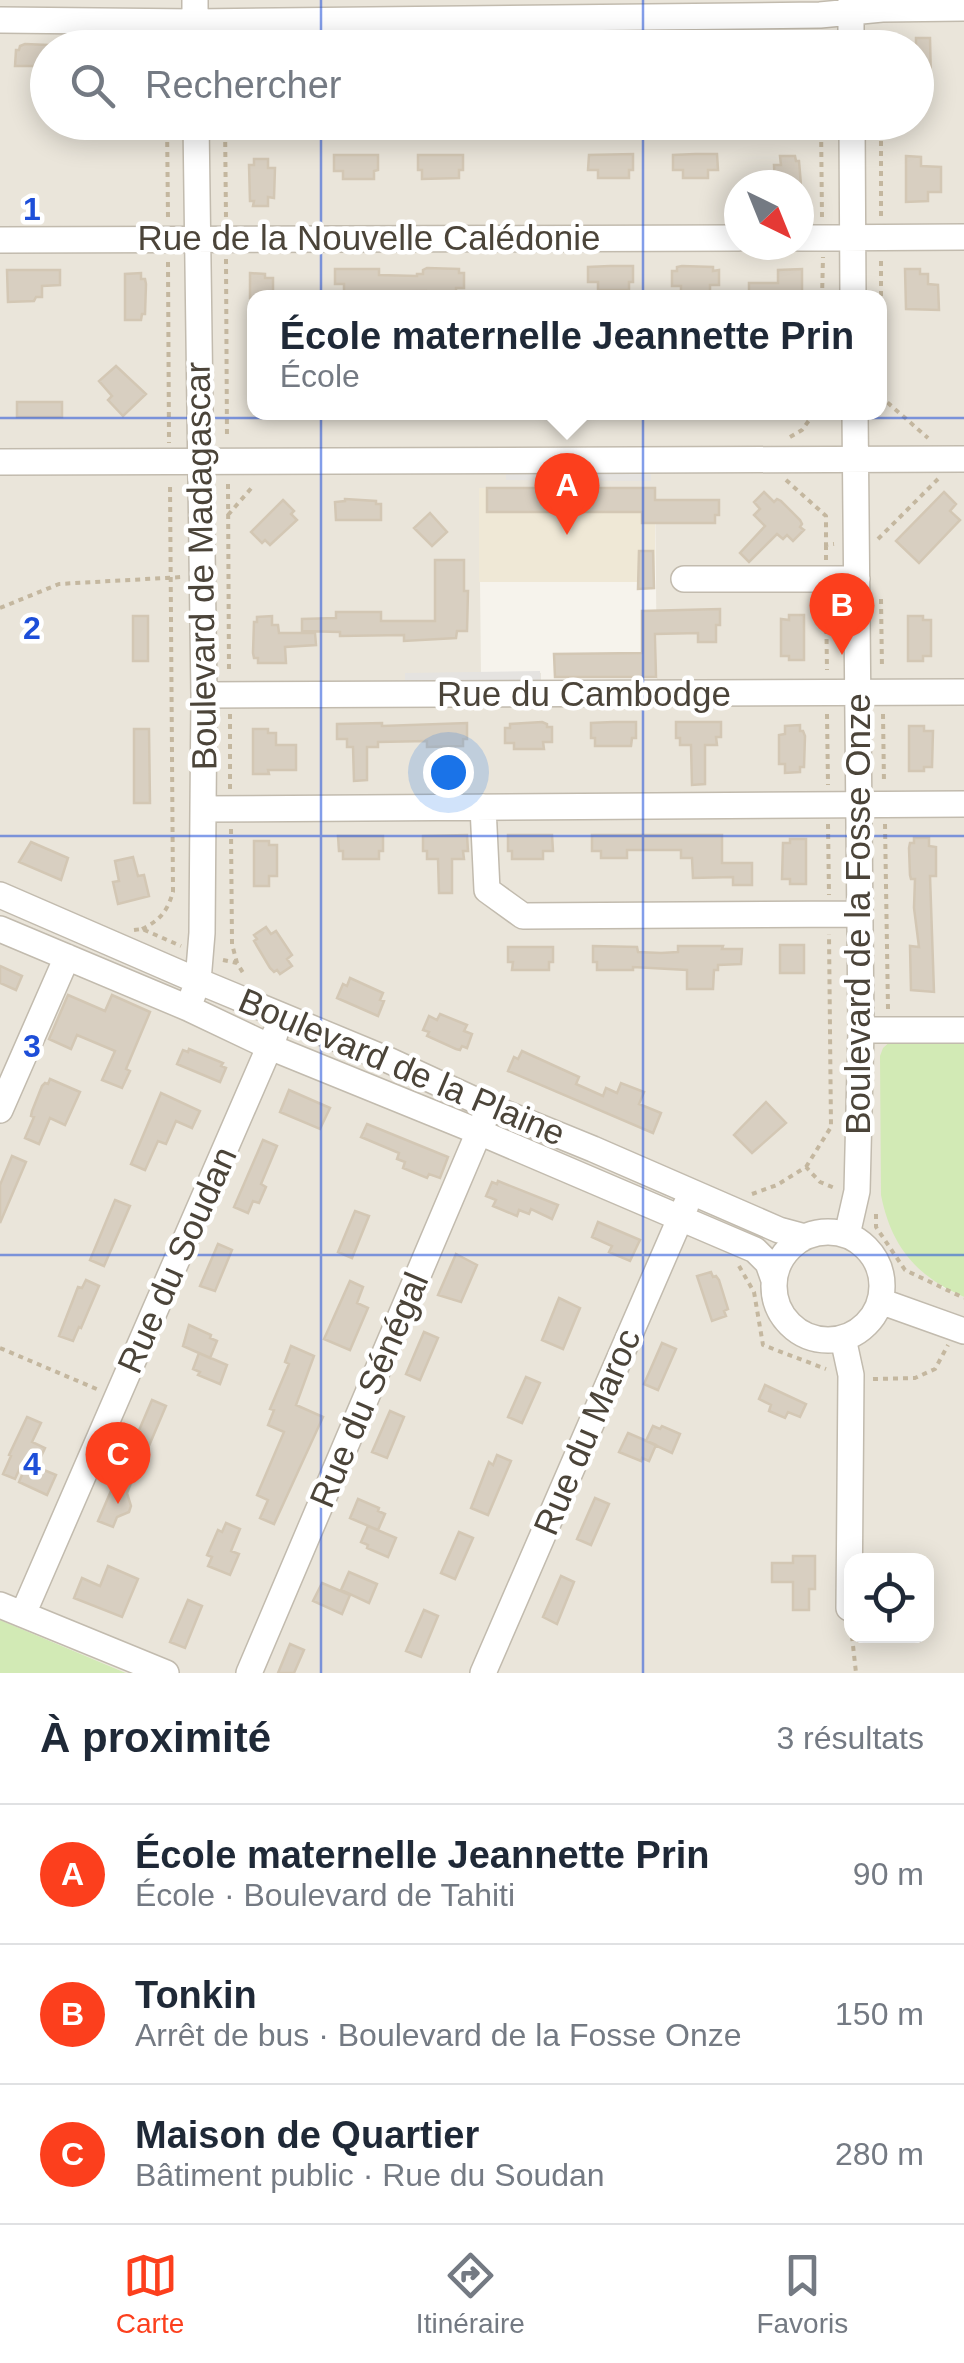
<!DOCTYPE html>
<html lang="fr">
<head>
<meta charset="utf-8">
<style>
  :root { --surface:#fff; --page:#f2f2f3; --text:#1f2937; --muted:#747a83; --line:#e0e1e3; --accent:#fc3f1d }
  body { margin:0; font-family:Arial,sans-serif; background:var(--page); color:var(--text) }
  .controls { position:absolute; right:30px; bottom:30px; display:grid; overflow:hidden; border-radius:20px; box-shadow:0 5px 25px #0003 }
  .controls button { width:90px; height:90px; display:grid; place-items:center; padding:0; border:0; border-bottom:2px solid var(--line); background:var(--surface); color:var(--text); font:50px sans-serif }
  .compass { position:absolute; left:724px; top:170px; width:90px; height:90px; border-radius:50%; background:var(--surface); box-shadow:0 5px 25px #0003; rotate:137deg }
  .you { position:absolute; left:448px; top:772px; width:35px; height:35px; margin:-25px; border:8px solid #fff; border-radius:50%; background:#1a73e8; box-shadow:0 0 0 15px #1a73e833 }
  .badge { display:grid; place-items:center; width:65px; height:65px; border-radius:50%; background:var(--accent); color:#fff; font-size:32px; font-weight:700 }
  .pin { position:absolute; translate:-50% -82px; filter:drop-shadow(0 2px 5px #0008) }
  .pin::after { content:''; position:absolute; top:52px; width:35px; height:30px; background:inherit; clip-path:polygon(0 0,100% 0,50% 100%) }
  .popup { position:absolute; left:247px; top:290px; width:640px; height:130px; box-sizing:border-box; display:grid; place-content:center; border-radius:20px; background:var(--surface); filter:drop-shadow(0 2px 8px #0005); font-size:32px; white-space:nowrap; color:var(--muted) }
  .popup b { font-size:38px; color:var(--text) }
  .popup::after { content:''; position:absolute; left:50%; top:100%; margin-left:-20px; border:20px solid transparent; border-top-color:var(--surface) }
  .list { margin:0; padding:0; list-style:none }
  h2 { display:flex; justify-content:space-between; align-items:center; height:130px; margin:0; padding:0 40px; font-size:42px }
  h2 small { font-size:32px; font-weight:400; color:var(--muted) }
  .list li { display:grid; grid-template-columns:65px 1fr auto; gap:30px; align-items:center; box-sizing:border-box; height:140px; padding:0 40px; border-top:2px solid var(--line) }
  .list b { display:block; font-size:38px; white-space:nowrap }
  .list p { margin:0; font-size:32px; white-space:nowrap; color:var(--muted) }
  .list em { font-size:32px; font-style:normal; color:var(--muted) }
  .icon { flex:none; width:55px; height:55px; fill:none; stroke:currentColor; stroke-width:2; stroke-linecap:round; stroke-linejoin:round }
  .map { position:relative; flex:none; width:964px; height:1673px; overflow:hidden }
  .search { position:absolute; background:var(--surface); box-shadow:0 5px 25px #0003; left:30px; right:30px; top:30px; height:110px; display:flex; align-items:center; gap:25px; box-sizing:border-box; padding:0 35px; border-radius:55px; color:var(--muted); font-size:38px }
  .sheet { height:550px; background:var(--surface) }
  nav { display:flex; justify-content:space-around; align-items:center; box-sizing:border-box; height:140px; border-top:2px solid var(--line); background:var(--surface); font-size:28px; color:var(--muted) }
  nav a { display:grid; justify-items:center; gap:5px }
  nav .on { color:var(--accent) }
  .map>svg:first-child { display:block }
  .residential { fill:#eae5da; fill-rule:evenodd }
  .education { fill:#efe8d6 }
  .green { fill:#d2eab5 }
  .parking { fill:#e5e3e0 }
  .building { fill:#d8cfc1; stroke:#d3c7b4; stroke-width:2.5 }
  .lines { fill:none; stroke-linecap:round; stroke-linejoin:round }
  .minor-casing { stroke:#c2bbae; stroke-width:28 }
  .path { stroke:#c4b79f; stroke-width:4; stroke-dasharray:5 5; stroke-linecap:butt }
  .minor { stroke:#fff; stroke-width:25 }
  .grid { fill:none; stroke:#1d4ed8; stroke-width:2.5; stroke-opacity:0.55 }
  .labels { text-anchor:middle; stroke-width:9; stroke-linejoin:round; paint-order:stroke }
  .street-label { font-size:35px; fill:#4b4439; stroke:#fff }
  .grid-label { font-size:32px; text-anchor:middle; font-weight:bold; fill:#1d4ed8; stroke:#fff; stroke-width:9; stroke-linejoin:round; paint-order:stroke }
</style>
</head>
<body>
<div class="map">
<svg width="964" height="1673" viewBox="0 0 964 1673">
  <rect width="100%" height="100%" fill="#f6f3ec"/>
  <path class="residential" d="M0,0h964v1039l-24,247 24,11v376h-838l-126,-53zM48,48h868v74h-868zM739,185h60v60h-60zM255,298h625v114h-625zM655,487l2,196 -116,2v-12l-60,1 -2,-186zM852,1560h74v76h-74z"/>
  <path class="education" d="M655,487v95h-176v-94z"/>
  <path class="green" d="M893,1039h71v258c-48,-21 -73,-51 -83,-102l-1,-139 3,-8z
    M0,1620l126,53h-126z"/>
  <path class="parking" d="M506,465l145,1v15l-145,-1z
    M540,671l1,15 -136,2v-15z"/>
  <path class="building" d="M916,38h14l1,44h-15z
    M25,44l23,1v21h-33l1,-16h3l1,-4z
    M633,154v16h-4v8h-31v-8h-10l1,-15z
    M695,154h22l1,16h-10v8h-25v-8h-10v-15z
    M334,155h44v15l-4,1v8h-31v-8h-9z
    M418,155h45v15h-4v8l-37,1v-9h-4z
    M780,156h15l1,5h3l2,24h-26l-1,-20h7z
    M906,156l15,1v9l20,1v25h-13v9l-22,1z
    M254,159h14v9h7l-1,30 -6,-1v9h-15l1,-5h-4l-1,-36h5z
    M610,266h23v16h-4v8h-31v-8h-10v-15z
    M682,266l31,1v4l6,-1v15h-9v7h-29v-6h-9v-15h5v-4z
    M427,268l32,1v4h5v15h-8v6l-30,1v-4l-82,1v-8h-9v-15h44v6l38,1v-2h6v-4z
    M802,269v29h-53v-15h29v-13z
    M905,269h15v5h8v10l10,1 1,25 -33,-1z
    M7,270h53v15l-18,1v11h-6l-2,4 -26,1z
    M141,273v6h4l1,5 -1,30h-3l-1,6h-16v-46z
    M250,273l15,1v4h8v20h-23z
    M116,366l30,28 -23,22 -15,-16 4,-4 -13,-15z
    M17,402h45v15h-45z
    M487,488h168v12h64v15h-4v8h-73v-11h-155z
    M764,492l10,10 3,-3 4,2 19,19 2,4 -2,3 4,3 -11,11 -6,-6 -4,4 -6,-5 -28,28 -9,-9 25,-27 -11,-11 6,-6 -6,-7z
    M944,492l12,12 -6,7 10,9 -41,43 -23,-22z
    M345,499l31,2v3h5v16h-45l-1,-18 10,-1z
    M283,500l11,11 -3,3 6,6 -27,25 -5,-5 -3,3 -11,-11z
    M430,513l17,19 -15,14 -18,-18z
    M639,551h14l1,37 -16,1z
    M435,560h29v31h4l-1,40h-10l-1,7 -52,3v-6l-64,1v-4l-38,-1v-12l34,-1v-6h45v9h54z
    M720,609v16h-4v17h-18v-9l-43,1 1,43h-101l-1,-23 88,-1v-42z
    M789,615h15v45h-15v-4h-8v-37l8,1z
    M133,616h15v45h-15z
    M272,616v9h6l1,8h36l1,12 -31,2 1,16h-28v-5h-4l-1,-5 1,-31h3v-5z
    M908,616h15v4h8v36h-8v5h-15z
    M542,722l5,2v3h5v15h-9l1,7h-30v-6h-9v-15h5v-4z
    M613,722h23v16h-4l-1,8h-36v-8h-4v-15z
    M676,722h45v15h-5l1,8h-12v39l-13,1 -1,-40h-11v-7h-4z
    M382,723v3l85,-3v16h-4v7l-36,1v-6l-49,1v5h-11v33l-13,1 -1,-34h-6v-8h-10v-15z
    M800,725v6h3l2,5 -1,31h-4v5l-15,1v-9h-6v-29l6,-1v-8z
    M909,726h15v5h9l-1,36h-8v4h-15z
    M134,729h15l1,74h-16z
    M253,729h15v4h8v12h20v25h-28l1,4h-16z
    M467,835l1,16h-5l1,8h-12v34h-13l-1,-34h-11v-8h-4v-15z
    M508,835h44l1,16h-10v8h-31v-8h-4z
    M592,835h130v28h30v22h-19v-8l-40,1 -1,-20h-11v-8h-54v8h-26v-7h-9z
    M338,836h45v15h-4v8h-36v-8h-4z
    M914,838h15v8l7,1v29h-6l4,116 -23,-2 -1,-44 9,1 -5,-39 1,-29h-4l-1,-4 -1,-27 1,-5h4z
    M790,839h16v45h-16v-5h-8l1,-36h7z
    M254,841h15v4h8v31h-8v10h-15z
    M31,842l37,16 -7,22 -42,-18z
    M133,857l5,19 6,-1 5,21 -31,8 -5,-22 6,-1 -4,-20z
    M266,927l5,7 5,-3 16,24 -5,4 5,7 -12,8 -3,-4 -3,2 -4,-4 -16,-27 3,-2 -3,-4z
    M780,945h24v28h-24z
    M593,946l44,1 1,5 23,1 17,-1v-6h45l-1,3h20l-1,15 -23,1v5h-4l-1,19h-26v-19l-54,-3v3h-36v-8h-4z
    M508,947h45v15h-4v8h-37l1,-8h-5z
    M0,966l22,10 -6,14 -16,-7z
    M350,978l33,15 -3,7 4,1 -6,15 -41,-18 6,-14 4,2z
    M68,995l37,16 7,-16 38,17 -24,57 4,2 -8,17 -20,-8 13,-29 -38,-16 -6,14 -22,-10z
    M440,1014l27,11 -3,6 8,3 -5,14 -5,-2 -2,4 -4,-1 -29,-13 2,-4 -6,-2 6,-14 8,4z
    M189,1049l34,14 -2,3 5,2 -6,14 -43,-18 6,-14 5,2z
    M522,1051l57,26 -3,7 27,12 3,-8 11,5 4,-10 23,9 -5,12 22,9 -8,20 -145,-62 6,-14 4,2z
    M50,1079l30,13 -15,33 -15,-7 -11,26 -14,-6 9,-21 -3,-1 1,-5 10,-25 3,-3 3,1z
    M289,1090l41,18 -10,21 -40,-17z
    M161,1093l39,18 -8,17 -16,-7 -10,23 -8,-3 -13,29 -14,-6z
    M766,1102l20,21 -34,30 -18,-18z
    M367,1124l81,33 -8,21 -11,-4 -2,4 -24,-10 2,-6 -8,-3 2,-6 -38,-16z
    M263,1140l14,6 -16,38 5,3 -7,16 -6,-2 -5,12 -14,-6z
    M12,1156l14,6 -26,61v-38z
    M498,1181l60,24 -6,14 -21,-10 -2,5 -10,-4 -2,6 -24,-10 3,-6 -10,-4 6,-14 5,2z
    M115,1200l15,6 -26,60 -14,-6z
    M355,1211l14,5 -17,42 -14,-6z
    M598,1222l42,18 -10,21 -21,-9 3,-6 -20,-9z
    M218,1244l14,6 -17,41 -15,-5z
    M456,1254l21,11 -16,37 -23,-7z
    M711,1272l2,5 3,-1 3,4 9,29 -4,2 2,5 -14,5 -15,-45z
    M86,1280l13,6 -18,42 -2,-1 -6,14 -14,-5 19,-49 4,1z
    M350,1281l13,6 -6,16 11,5 -18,42 -26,-11z
    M559,1298l21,10 -17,41 -21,-9z
    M189,1325l22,10 -1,3 7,3 -7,17 -27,-12z
    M424,1332l14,6 -18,42 -14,-6z
    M662,1343l14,6 -18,41 -14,-6z
    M291,1346l23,10 -18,49 27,12 -49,107 -14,-6 8,-18 -11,-5 27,-63 -16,-7 6,-15 -4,-1 19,-45 -4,-2z
    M199,1353l28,12 -7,19 -22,-9 2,-3 -7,-3z
    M526,1377l14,6 -18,40 -14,-6z
    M765,1385l41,19 -6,13 -12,-5 -3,6 -16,-7 2,-6 -12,-6z
    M152,1400l14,6 -18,42 -14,-6z
    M390,1411l14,6 -17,41 -15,-6z
    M27,1417l14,6 -9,19 13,6 -9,19 -13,-6 -8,18 -12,-5 8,-18 -2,-1z
    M653,1426l7,3 2,-3 18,8 -8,19 -26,-12z
    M628,1433l28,12 -7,16 -7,-3 -1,3 -22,-9z
    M497,1455l14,6 -23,54 -17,-7 18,-46 4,3z
    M27,1463l29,12 -9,20 -28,-13z
    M117,1477l14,6 -4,10 4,13 -2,6 -12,5 -4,10 -15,-6z
    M595,1498l14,6 -18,41 -14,-6z
    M358,1499l21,9 -1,3 7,3 -7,16 -28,-12z
    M226,1523l14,6 -9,22 8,3 -9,21 -22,-9 4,-9 -5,-2 11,-25 4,2z
    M368,1526l28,12 -8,19 -21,-9 1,-3 -7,-3z
    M459,1532l14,6 -18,41 -14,-6z
    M793,1556h22v33h-6v21h-16v-28h-21v-19h21z
    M108,1566l30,13 -16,38 -48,-19 8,-20 18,8z
    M349,1572l28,12 -8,19 -28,-13z
    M561,1576l13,6 -17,42 -14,-7z
    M322,1583l28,12 -8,19 -29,-13z
    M188,1600l14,6 -17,42 -15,-6z
    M424,1610l14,6 -17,41 -15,-6z
    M290,1644l14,6 -10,23h-16z"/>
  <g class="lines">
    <g class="minor-casing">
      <path id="minor" d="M195,0v48
        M851,0v48
        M0,20l195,2 625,-7 62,-6 82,-1
        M852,122l1,176
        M799,238l165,-1
        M0,240l739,-2
        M0,462l964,-3
        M684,579h173
        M204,695l760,-3
        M483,807l4,83 36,26 337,-2
        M203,809l761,-5
        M0,895l198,86 188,78 104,48 103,42 186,81 26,7
        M0,929l188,79 82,39 209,85 276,118 13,13 6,17
        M188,1008l10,-27 4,-48 1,-124 1,-114 -8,-573
        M861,1030h103
        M0,1110l67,-153
        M774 1286a54 54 0 1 1 108 0a54 54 0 1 1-108 0Z
        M847,1235l10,-44 4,-161 -6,-618
        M880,1301l84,30
        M843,1338l8,37 -2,233
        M0,1605l166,68
        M23,1614l252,-580
        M249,1673l235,-553
        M483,1673l203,-468"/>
    </g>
    <path class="path" d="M882,48v-16
      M167,122l1,96
      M225,122l1,97
      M821,122l1,96
      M881,216v-94
      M226,259l1,180
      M168,262l1,181
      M822,298l1,-41
      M880,396l48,42
      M881,396v-136
      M790,437l12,-7 13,-18
      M786,480l40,36v29l8,-1
      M228,484l1,190
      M228,515l26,-30
      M878,539l60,-60
      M826,545v15
      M826,599l1,71
      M881,599l1,70
      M0,608l59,-24 123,-7
      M230,714v75
      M827,714l1,71
      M883,714l1,70
      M828,824l1,71
      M885,824l3,185
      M231,829l1,115 5,19
      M142,929c18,-9 25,-17 31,-37l-3,-410
      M134,930l8,-1 39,17
      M223,960l14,3 8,13
      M806,1167l25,-40 -2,-193
      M752,1194l25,-9 29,-18 14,15 17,7
      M876,1214v13l29,43 59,28
      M739,1266l15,26 9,53 63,24
      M0,1348l99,42
      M873,1379l42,-1 20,-9 13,-24
      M852,1636l4,37"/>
    <use href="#minor" class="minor"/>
  </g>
  <path class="grid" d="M321,0v48M643,0v48M321,122v1551M643,122v1551M0,418h964M0,836h964M0,1255h964"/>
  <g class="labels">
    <g class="street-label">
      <text x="369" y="250">Rue de la Nouvelle Calédonie</text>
      <text transform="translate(201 566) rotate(-91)" y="12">Boulevard de Madagascar</text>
      <text x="584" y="706">Rue du Cambodge</text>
      <text transform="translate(858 914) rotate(-90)" y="12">Boulevard de la Fosse Onze</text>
      <text transform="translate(402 1067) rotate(23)" y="12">Boulevard de la Plaine</text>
      <text transform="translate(177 1260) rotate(-66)" y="12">Rue du Soudan</text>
      <text transform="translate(369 1390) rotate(-67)" y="12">Rue du Sénégal</text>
      <text transform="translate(587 1432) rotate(-67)" y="12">Rue du Maroc</text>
    </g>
  </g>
  <g class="grid-label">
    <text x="32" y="220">1</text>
    <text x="32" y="639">2</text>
    <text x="32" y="1057">3</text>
    <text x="32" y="1475">4</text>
  </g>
</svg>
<div class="controls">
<button><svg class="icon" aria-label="locate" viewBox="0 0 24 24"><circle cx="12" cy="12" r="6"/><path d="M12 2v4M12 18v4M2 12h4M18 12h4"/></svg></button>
</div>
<svg class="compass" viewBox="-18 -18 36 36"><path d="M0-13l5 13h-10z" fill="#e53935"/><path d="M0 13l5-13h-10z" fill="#747a83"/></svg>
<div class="you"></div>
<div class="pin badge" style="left:567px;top:535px">A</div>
<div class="popup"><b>École maternelle Jeannette Prin</b>École</div>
<div class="pin badge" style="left:842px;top:655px">B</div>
<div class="pin badge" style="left:118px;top:1504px">C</div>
<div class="search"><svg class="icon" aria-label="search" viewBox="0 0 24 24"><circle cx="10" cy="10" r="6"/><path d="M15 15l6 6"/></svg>Rechercher</div>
</div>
<section class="sheet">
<h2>À proximité<small>3 résultats</small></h2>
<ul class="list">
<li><span class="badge">A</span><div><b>École maternelle Jeannette Prin</b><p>École · Boulevard de Tahiti</p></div><em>90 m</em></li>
<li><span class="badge">B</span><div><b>Tonkin</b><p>Arrêt de bus · Boulevard de la Fosse Onze</p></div><em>150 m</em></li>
<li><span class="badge">C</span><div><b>Maison de Quartier</b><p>Bâtiment public · Rue du Soudan</p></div><em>280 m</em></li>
</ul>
</section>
<nav>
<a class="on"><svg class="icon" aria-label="map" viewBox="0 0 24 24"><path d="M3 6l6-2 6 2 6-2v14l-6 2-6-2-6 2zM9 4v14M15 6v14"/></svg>Carte</a>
<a><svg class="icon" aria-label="directions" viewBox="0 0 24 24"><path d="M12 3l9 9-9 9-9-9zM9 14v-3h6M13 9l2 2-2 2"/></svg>Itinéraire</a>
<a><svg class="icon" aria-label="saved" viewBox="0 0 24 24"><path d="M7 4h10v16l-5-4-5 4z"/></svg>Favoris</a>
</nav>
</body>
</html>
